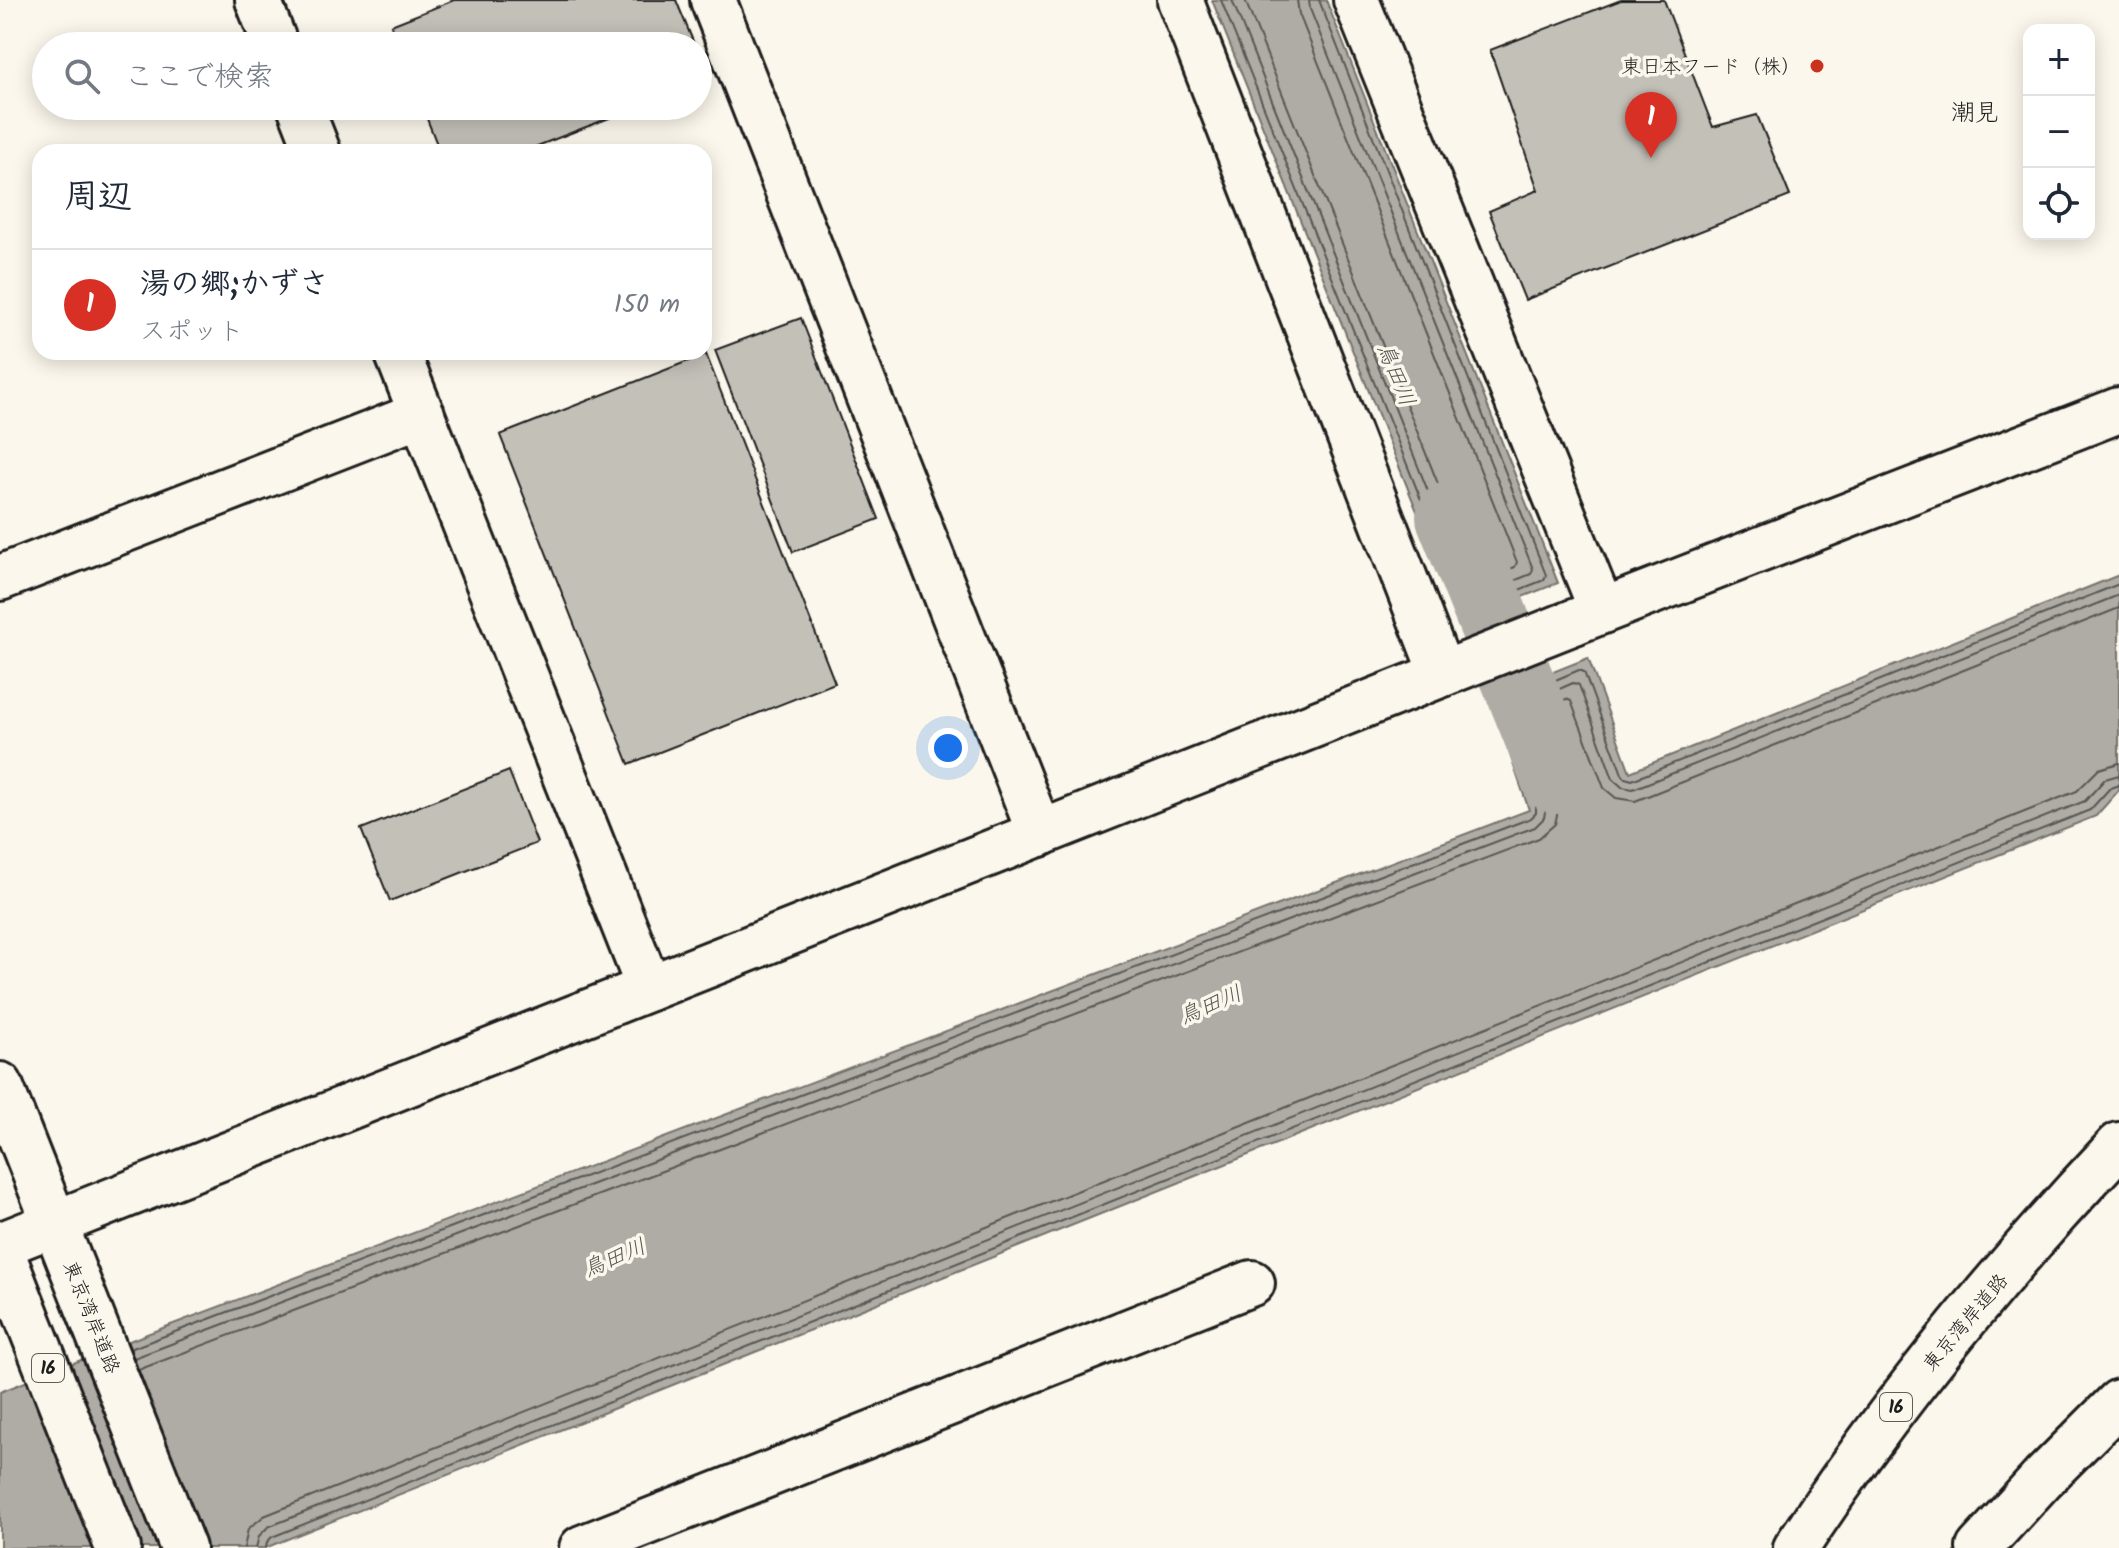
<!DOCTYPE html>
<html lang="ja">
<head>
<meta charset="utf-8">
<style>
  :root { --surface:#fff; --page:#f6f6f7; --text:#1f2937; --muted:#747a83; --line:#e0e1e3; --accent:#d93025 }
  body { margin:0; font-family:Kalam,"Klee One",sans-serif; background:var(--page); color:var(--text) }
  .controls { position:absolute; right:24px; top:24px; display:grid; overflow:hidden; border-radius:16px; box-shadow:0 4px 20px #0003 }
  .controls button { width:72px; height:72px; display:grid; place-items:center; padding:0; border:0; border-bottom:2px solid var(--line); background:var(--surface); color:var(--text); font:40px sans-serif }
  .you { position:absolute; left:948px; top:748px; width:28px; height:28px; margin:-20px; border:6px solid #fff; border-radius:50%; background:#1a73e8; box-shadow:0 0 0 12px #1a73e833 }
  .badge { display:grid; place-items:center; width:52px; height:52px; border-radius:50%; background:var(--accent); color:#fff; font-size:26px; font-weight:700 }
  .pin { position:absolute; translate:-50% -66px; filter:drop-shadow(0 2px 4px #0008) }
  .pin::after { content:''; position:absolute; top:42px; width:28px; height:24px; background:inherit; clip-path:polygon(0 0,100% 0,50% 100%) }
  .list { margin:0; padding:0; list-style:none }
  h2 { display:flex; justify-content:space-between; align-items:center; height:104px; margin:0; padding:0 32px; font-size:34px }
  h2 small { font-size:26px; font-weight:400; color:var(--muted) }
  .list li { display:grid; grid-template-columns:52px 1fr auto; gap:24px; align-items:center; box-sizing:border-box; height:112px; padding:0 32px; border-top:2px solid var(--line) }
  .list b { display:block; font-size:30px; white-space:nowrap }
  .list p { margin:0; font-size:26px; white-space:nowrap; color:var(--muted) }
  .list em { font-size:26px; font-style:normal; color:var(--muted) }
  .icon { flex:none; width:44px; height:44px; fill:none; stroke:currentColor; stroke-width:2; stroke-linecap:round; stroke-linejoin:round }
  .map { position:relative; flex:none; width:2119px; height:1548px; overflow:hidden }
  .search { position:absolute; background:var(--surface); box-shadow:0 4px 20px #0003; left:32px; top:32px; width:680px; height:88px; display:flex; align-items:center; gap:20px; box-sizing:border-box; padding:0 28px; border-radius:44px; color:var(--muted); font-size:30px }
  .panel { position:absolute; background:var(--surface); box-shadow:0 4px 20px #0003; left:32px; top:144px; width:680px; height:216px; border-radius:24px }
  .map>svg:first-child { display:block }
  .water { fill:#afaca5; stroke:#74726e; stroke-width:2 }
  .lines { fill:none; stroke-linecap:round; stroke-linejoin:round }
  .shore { stroke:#575653; stroke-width:2 }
  .river { stroke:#afaca5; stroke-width:72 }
  .building { fill:#c3c0b8; stroke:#1c1c1c; stroke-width:2 }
  .street-casing { stroke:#1c1c1c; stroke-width:50 }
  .secondary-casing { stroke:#1c1c1c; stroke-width:50 }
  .highway-casing { stroke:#1c1c1c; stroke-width:50 }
  .street { stroke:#fbf7ec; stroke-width:44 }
  .secondary { stroke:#fbf7ec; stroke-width:44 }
  .highway { stroke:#fbf7ec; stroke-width:44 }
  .poi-dot { fill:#c8321e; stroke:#fbf7ec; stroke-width:3 }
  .labels { text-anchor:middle; stroke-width:7; stroke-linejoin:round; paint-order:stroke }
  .shield { fill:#fbf7ec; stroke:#5f5e5a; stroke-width:2 }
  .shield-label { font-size:18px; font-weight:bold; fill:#1c1c1c }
  .poi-label { font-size:20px; fill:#1c1c1c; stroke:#fbf7ec; text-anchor:end }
  .street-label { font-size:20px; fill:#1c1c1c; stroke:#fbf7ec }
  .water-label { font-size:22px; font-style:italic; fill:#575653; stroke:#fbf7ec }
  .quarter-label { font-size:24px; fill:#1c1c1c; stroke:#fbf7ec }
</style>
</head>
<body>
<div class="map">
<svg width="2119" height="1548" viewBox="0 0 2119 1548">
  <rect width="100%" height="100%" fill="#fbf7ec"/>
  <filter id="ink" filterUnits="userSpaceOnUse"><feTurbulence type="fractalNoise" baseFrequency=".0125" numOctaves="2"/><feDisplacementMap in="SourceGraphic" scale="16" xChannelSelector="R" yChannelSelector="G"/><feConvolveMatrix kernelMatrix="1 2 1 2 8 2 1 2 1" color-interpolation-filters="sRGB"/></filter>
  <g filter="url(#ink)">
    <path class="water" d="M1212,0h114l232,583 -97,38z
      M2119,575v215l-23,26 -1831,732h-265v-156l147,-58 1382,-524 -39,-113 98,-39 42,114z"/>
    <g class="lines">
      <path class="shore" d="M1221,0l243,607 4,3 76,-30 2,-5 -227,-575
        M1232,0l237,594 5,3 57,-23 2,-5 -223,-560 -1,-9
        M1245,0l231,579 5,2 34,-14 2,-5 -218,-548 -2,-14
        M130,1349l1401,-531 5,-5v-7l-35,-103 78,-33 5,2 38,102 3,4 7,2 487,-196
        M134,1358l1401,-531 9,-9 2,-13 -32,-96 59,-26 6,2 34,94 9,8 11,2 486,-194
        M138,1370l1401,-532 16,-14 4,-18 -30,-90 37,-17 5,2 33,87 12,10 19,3 484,-193
        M244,1548l4,-19 16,-13 1813,-725 22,-22 20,-6
        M256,1548l3,-12 9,-9 1817,-726 20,-22 14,-4
        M266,1548l1,-6 5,-5 1818,-727 20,-22 9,-3"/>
      <path class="river" d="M1452,517l105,261"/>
    </g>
    <path class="building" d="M454,0h222l19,46h-296l-8,-21z
      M1621,0h43l49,127 44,-12 33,81 -265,104 -36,-89 49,-21 -48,-140z
      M422,106h218l-118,46h-82z
      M801,318l78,201 -86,33 -78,-202z
      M706,354l129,329 -206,81 -129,-329z
      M509,771l28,72 -147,58 -29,-72z"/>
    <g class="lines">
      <g class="street-casing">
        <path id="street" d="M258,0l18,46
          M713,0l327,834
          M1180,0l262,674
          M1356,0l246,611
          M300,106l18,46
          M397,352l252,636
          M0,578l422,-164
          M1574,622l545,-212"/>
      </g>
      <g class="secondary-casing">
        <path id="secondary" d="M0,1245l1574,-623
          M582,1548l670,-265"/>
      </g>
      <g class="highway-casing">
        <path id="highway" d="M0,1085l183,463
          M0,1248l118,300
          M1796,1548c94,-144 205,-278 323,-403
          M1979,1548l64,-70 76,-76"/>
      </g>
      <use href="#street" class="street"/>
      <use href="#secondary" class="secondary"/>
      <use href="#highway" class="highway"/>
    </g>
  </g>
  <circle class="poi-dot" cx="1817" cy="66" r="8"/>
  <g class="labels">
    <g class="shield">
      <rect x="32" y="1354" width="32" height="28" rx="6"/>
      <rect x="1880" y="1393" width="32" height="28" rx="6"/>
    </g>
    <g class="shield-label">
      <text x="48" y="1374">16</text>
      <text x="1896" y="1413">16</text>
    </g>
    <g class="poi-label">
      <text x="1801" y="73">東日本フード（株）</text>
    </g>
    <g class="street-label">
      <text transform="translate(92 1317) rotate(68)" y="7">東京湾岸道路</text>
      <text transform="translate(1965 1322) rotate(-50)" y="7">東京湾岸道路</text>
    </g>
    <g class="water-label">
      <text transform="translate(1397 374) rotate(68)" y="8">鳥田川</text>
      <text transform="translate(1210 1004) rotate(-23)" y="8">鳥田川</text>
      <text transform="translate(614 1257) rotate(-23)" y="8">鳥田川</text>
    </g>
    <g class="quarter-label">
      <text x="1975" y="120">潮見</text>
    </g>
  </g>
</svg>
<div class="controls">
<button>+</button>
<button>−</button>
<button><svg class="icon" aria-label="locate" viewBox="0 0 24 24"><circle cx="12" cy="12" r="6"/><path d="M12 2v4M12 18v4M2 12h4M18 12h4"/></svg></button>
</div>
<div class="you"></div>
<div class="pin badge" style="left:1651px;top:158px">1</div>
<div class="search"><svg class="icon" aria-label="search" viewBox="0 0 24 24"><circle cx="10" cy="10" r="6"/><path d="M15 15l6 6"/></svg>ここで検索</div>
<section class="panel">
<h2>周辺<small></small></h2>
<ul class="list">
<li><span class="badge">1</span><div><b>湯の郷;かずさ</b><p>スポット</p></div><em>150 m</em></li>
</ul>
</section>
</div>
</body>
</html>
